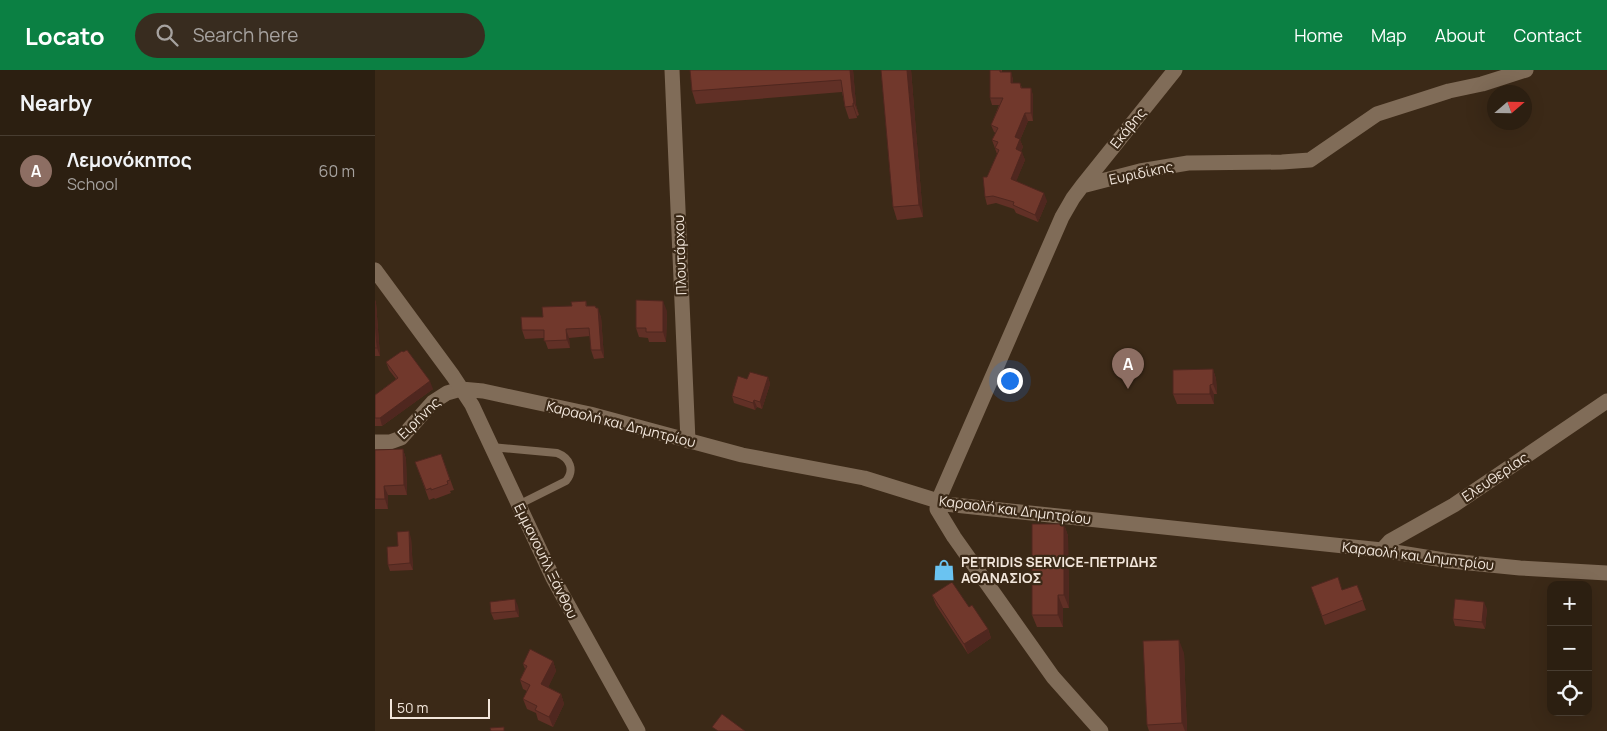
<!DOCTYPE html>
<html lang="en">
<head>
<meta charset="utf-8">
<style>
  :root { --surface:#2c1f11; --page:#382c1f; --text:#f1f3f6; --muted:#a6a29f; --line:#483d31; --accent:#0b8043 }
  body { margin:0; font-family:Manrope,sans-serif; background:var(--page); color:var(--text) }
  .controls { position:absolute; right:15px; bottom:15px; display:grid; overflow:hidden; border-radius:10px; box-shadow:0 5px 20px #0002 }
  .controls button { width:45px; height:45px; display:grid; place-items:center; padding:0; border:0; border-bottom:1px solid var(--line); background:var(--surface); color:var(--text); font:25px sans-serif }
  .compass { position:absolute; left:1112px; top:15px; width:45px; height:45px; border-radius:50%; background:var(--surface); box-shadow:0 5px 20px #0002; rotate:70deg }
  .scale { position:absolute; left:15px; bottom:12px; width:100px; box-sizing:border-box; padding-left:5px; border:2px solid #f2e6db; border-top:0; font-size:14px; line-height:18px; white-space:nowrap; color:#f2e6db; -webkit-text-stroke:4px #3b2917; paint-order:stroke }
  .you { position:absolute; left:634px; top:310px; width:18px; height:18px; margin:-12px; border:4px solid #fff; border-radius:50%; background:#1a73e8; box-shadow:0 0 0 8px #1a73e833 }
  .badge { display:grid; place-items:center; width:32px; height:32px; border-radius:50%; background:var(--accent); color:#fff; font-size:16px; font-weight:700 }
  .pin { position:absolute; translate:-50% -41px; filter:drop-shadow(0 1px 2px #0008) }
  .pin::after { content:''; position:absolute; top:26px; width:18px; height:15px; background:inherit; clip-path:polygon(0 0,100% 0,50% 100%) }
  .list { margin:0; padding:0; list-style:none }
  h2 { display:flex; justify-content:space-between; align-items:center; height:65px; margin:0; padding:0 20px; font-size:21px }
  h2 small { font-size:16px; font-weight:400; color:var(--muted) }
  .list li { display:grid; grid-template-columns:32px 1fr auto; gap:15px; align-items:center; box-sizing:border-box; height:70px; padding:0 20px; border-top:1px solid var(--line) }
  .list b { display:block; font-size:19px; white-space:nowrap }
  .list p { margin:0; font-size:16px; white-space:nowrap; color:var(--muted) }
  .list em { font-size:16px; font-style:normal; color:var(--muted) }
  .icon { flex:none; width:28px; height:28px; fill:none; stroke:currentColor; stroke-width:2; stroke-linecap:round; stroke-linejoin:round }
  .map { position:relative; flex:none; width:1232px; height:661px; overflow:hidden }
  header { display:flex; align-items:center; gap:30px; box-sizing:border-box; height:70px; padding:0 25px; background:var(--accent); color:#fff }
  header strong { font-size:24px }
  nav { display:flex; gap:28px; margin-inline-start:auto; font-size:18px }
  .search { width:350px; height:45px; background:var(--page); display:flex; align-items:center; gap:12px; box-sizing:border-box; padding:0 18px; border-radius:28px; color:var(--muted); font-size:19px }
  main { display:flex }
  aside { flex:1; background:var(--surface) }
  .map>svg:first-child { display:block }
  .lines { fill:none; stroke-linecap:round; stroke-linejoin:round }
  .lane { stroke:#806c58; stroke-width:8 }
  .street { stroke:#806c58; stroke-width:15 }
  .secondary { stroke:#806c58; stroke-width:15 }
  .wall { fill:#613026 }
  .shaded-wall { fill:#4f271f }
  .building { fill:#71382c; stroke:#4f271f }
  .labels { text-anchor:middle; stroke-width:4.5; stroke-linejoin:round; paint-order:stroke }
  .street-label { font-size:14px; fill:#f2e6db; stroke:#3b2917 }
  .poi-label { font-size:14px; font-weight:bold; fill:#f2e6db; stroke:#3b2917; text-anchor:start }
</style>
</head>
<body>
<header>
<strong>Locato</strong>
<div class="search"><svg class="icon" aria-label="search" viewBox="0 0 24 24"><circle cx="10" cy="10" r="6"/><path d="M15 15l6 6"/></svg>Search here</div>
<nav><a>Home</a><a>Map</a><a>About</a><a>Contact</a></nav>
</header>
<main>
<aside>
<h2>Nearby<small></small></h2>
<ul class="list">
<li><span class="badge" style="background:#8d6e63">A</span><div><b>Λεμονόκηπος</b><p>School</p></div><em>60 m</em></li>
</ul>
</aside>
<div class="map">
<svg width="1232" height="661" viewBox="0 0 1232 661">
  <rect width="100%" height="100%" fill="#3b2917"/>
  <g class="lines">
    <path class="lane" d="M116,377l66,6c13,5 18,17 9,28l-48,24"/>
    <path class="street" d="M297,0l16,371
      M707,116l93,-116
      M0,372h15l11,-4 32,-36 14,-9 14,-4
      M563,431l7,3 437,46 68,11 70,7 87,5
      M1007,480l8,-9 64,-36 153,-104
      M726,661l-48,-54 -99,-140 -17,-28 1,-8 124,-284 11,-19 9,-12 58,-15 48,-8 94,-1 28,-2 67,-46 44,-14 28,-9 33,-7 44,-14"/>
    <path class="secondary" d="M0,200l78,106 19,29 81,173 85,153
      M86,319l22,2 107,23 152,41 122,23 74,23"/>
  </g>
  <path class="wall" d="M315,0h163l3,35 3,10 -2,1v2l-8,1 -4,-12 -3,-15 -146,12 -4,-13z
    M506,0h30l12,147 -26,3 -4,-13z
    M615,0h12v2h9l2,8v3h7l2,5h9l2,8v25h-5l-8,19 3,7 -2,4 4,9 -9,21 31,20 -9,21 -22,-9 -2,-4 -18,-6 -9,2 -2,-8 2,-20 10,-23 -5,-14 4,-7 -2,-1 -3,-7 8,-20h-7l-2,-7z
    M0,230l1,3 4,53h-5z
    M211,231l1,5 9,2 5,9 3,41 -10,1 -3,-9 -1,-14 -21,2 1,10 -22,1 -4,-11 -19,1 -3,-9 50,-24z
    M292,241l-1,31h-17l-1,-4 -9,-1 -3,-9z
    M11,292l47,27 -51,37h-7v-31l21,-16 -7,-9z
    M838,299l3,10 1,15h-3v10h-37l-4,-10z
    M393,307l2,7 -8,25 -5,-2 -2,3 -21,-7 -2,-7 15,-17z
    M28,379l3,10 1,36h-19v14h-13v-59z
    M66,384l13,36 -4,1 1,2 -16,6 -1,-1 -5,2 -14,-38z
    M689,454l4,12 1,72h-6v19h-26l-5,-12z
    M36,468l2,32 -23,1 -2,-6 10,-19z
    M982,515l9,25 -41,15 -14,-38 31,3z
    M557,525l56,34 3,9 -23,16 -32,-49z
    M143,536l1,11 -25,3 -3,-7z
    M1112,539l-2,20 -30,-3 -2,-7z
    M809,583l3,78h-38l-2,-6z
    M178,591l3,10 -8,16 13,7 3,10 -11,23 -15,-7 -2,-7 -9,-4 -4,-10 4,-8 -4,-2 -3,-9 5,-11 -2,-5z"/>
  <path class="shaded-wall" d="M475,0h3l3,35 3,10 -5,-12 -2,-11z
    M532,0h4l12,147 -4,-12z
    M636,2l2,8v10l-2,-7z
    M656,18l2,8v25l-2,-8z
    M478,33l4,13v2l-4,-12z
    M650,43l3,8 -8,19 3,7 -5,10 -2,-8 -1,-12z
    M647,82l3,8 -11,27 -3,-8z
    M669,123l3,8 -9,21 -3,-7z
    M0,230l1,3 4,53 -3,-8 -2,-28z
    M288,231l4,10 -1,31 -3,-10z
    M220,236l3,8v-6l3,9 3,41 -3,-8z
    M191,259l3,9 1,10 -3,-8z
    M838,299l3,10 1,15 -4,-10z
    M393,307l2,7 -8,25 -2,-7z
    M55,311l3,8 -51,37 -2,-8z
    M835,315l4,9v10l-4,-10z
    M379,330l3,7 -2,3 -2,-7z
    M28,379l3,10 1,36 -3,-10z
    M9,416l4,9v14l-3,-10z
    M689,454l4,12 1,72 -5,-13z
    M34,461l2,7 2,32 -3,-7z
    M683,525l5,13v19l-5,-12z
    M140,529l3,7 1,11 -3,-6z
    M1109,532l3,7 -2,20 -3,-7z
    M613,559l3,9 -23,16 -4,-10z
    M804,570l5,13 3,78h-2l-3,-8z
    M178,591l3,10 -11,23 -4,-10z
    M186,624l3,10 -11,23 -4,-10z"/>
  <path class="building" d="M315,0h160l2,22 2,11h-1v3l-8,1 -4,-27 -149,11z
    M506,0h26l12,135 -26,2z
    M615,0h10v2h11v11h9l1,5h10v25h-6l-10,24 5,2 -4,10 6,3 -11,27 33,14 -9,22 -22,-10 1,-3 -21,-6 -8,1 -2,-20h4l12,-27 -4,-2 3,-6 -6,-2 6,-12 -7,-3 12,-27h-13z
    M261,230l27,1v31h-17v-4h-10z
    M211,231v5h9l1,2h2l3,42h-10l-2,-22 -23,1 1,11 -23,1v-11h-22l-1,-13h22l-1,-10 30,-1 -1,-4z
    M0,250l2,28h-2z
    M32,280l23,31 -50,37h-5v-23l23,-17 -12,-16 16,-11 1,1z
    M838,299v15l-3,1v9h-37v-24z
    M375,302l18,5 -8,25 -6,-2 -1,3 -21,-7 6,-20 9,3z
    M28,379l1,36 -20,1 1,13h-10v-49z
    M66,384l9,26 -3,1 1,3 -17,6v-2l-5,2 -11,-28z
    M657,454h32v71h-6v20h-26z
    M34,461l1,32 -22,2 -1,-18 11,-1 -1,-14z
    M963,507l4,13 15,-5 6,15 -41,16 -11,-29z
    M577,512l17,25 3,-2 16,24 -24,15 -32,-49z
    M140,529l1,12 -25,2 -1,-11z
    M1080,529l29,3 -2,20 -29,-3z
    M804,570l3,83 -35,2 -4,-84z
    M155,579l23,12 -12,23 20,10 -12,23 -14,-7 2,-4 -14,-7 7,-14 -10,-5 7,-14 -4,-2z
    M347,644l23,17h-27l-6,-4z
    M129,657v4h-13l-1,-3z"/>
  <defs>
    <g id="shop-bare" transform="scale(1.725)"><path d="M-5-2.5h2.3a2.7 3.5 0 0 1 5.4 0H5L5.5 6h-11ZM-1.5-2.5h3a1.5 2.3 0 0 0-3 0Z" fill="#6ac3f1" stroke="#3b2917" stroke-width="2.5" paint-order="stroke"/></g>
  </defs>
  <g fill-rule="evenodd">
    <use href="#shop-bare" x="569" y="500"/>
  </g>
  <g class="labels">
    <g class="street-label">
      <text transform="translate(753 58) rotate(-51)" y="5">Εκάβης</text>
      <text transform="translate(766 103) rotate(-12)" y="5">Ευριδίκης</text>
      <text transform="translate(305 185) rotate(-92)" y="5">Πλουτάρχου</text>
      <text transform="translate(44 348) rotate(-44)" y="5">Ειρήνης</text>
      <text transform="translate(246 354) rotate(14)" y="5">Καραολή και Δημητρίου</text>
      <text transform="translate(1120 407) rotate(-34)" y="5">Ελευθερίας</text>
      <text transform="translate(640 440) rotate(7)" y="5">Καραολή και Δημητρίου</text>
      <text transform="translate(1043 486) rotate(7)" y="5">Καραολή και Δημητρίου</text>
      <text transform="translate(171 491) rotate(64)" y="5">Εμμανουήλ Ξάνθου</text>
    </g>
    <g class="poi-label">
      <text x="586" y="497">PETRIDIS SERVICE-ΠΕΤΡΙΔΗΣ<tspan x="586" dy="16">ΑΘΑΝΑΣΙΟΣ</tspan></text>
    </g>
  </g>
</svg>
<div class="controls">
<button>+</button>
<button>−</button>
<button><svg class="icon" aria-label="locate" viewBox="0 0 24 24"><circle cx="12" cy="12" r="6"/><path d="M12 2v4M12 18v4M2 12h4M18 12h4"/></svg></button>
</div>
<svg class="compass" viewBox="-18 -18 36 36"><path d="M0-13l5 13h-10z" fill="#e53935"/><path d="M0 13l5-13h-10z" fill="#a6a29f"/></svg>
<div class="scale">50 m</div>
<div class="you"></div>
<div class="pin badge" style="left:753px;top:319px;background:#8d6e63">A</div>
</div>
</main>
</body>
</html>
